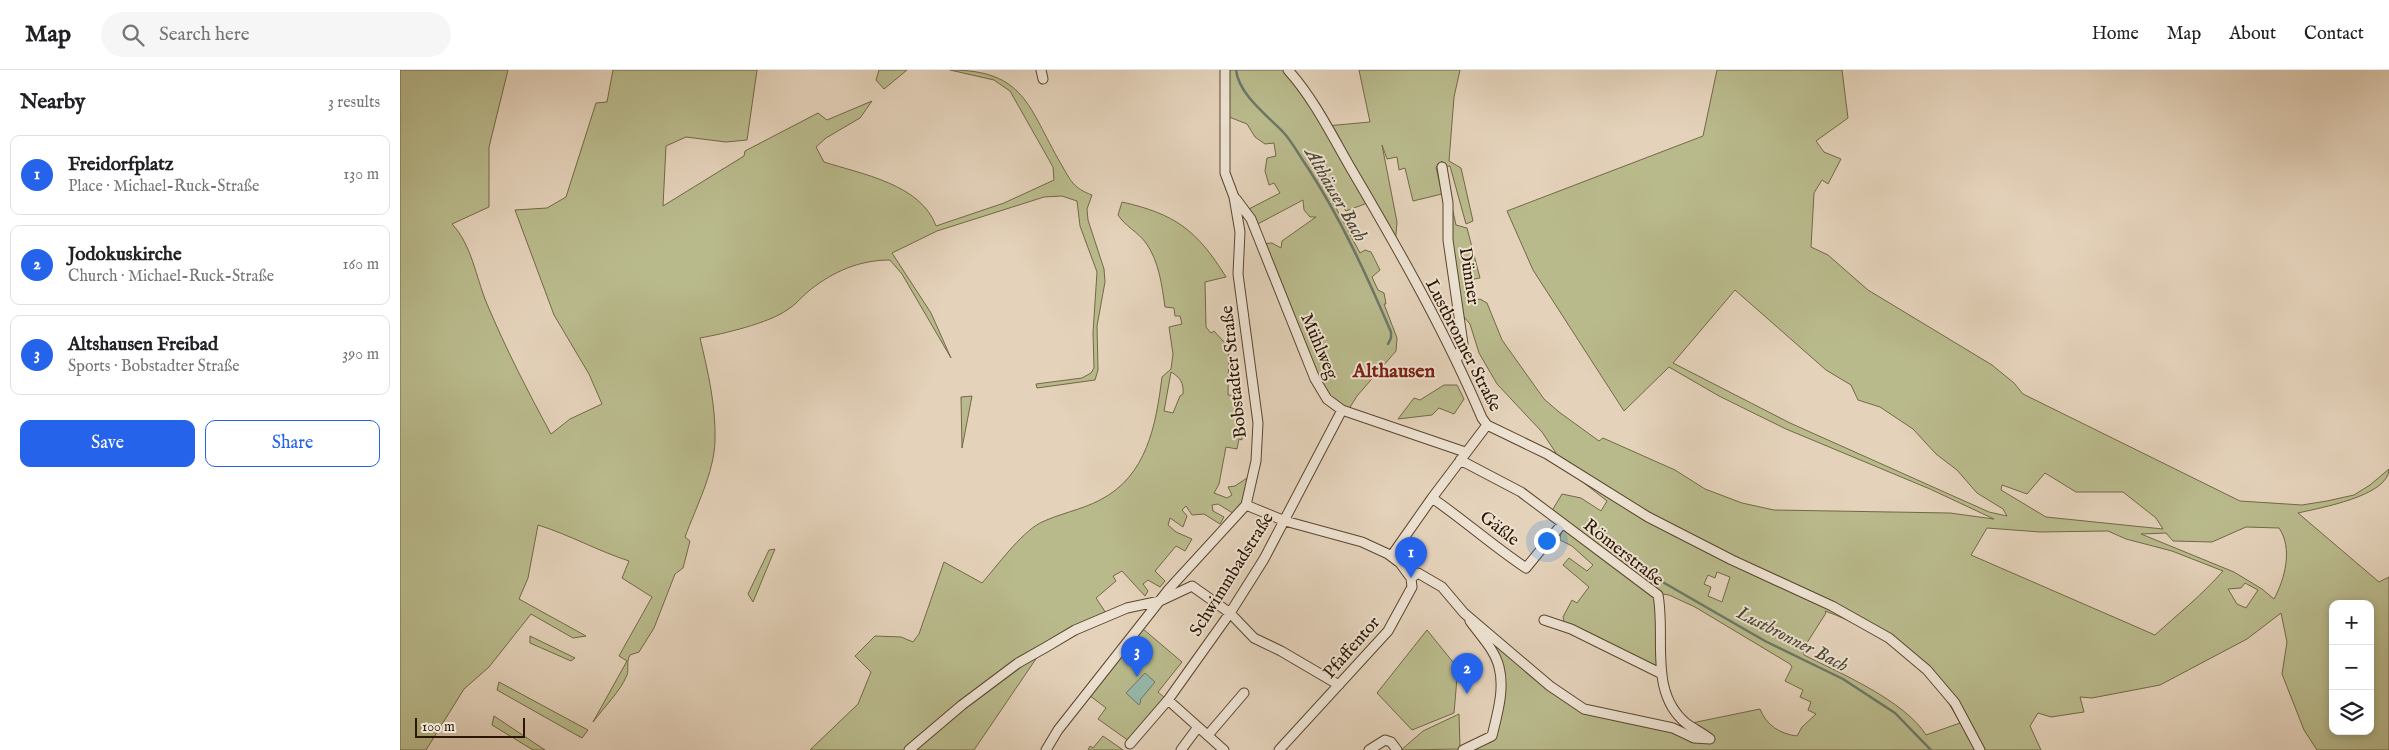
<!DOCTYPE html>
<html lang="en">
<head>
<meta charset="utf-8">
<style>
  :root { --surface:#fff; --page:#f6f6f6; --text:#202124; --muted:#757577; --line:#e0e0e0; --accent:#2563eb }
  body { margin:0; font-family:"IM FELL English",serif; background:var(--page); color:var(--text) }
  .controls { position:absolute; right:15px; bottom:15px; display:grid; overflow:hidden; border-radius:10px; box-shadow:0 2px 8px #0003 }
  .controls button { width:45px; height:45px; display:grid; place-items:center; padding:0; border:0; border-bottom:1px solid var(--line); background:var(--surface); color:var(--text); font:25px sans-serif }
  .scale { position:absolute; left:15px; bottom:12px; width:110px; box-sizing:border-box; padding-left:5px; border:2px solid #2d1600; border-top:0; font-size:14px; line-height:18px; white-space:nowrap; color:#2d1600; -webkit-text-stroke:4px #ede2d2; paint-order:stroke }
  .you { position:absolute; left:1146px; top:470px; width:18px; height:18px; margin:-12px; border:4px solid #fff; border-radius:50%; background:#1a73e8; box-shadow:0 0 0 8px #1a73e833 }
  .badge { display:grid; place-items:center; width:32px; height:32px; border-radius:50%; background:var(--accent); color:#fff; font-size:16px; font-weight:700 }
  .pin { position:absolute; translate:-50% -41px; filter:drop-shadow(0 1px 2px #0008) }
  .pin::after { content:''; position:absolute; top:26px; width:18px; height:15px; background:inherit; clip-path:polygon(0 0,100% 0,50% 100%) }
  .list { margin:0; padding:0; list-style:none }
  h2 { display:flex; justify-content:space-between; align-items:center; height:65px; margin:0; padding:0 20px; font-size:21px }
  h2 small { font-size:16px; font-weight:400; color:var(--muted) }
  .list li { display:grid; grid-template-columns:32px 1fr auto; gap:15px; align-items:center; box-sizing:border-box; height:80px; margin:0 10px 10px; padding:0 10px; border:1px solid var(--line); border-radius:10px }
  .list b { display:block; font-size:19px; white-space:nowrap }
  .list p { margin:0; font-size:16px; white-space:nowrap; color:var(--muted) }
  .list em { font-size:16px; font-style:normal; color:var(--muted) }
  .actions { display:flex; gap:10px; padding:15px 20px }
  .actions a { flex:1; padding:11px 0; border:1px solid var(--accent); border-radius:10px; text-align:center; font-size:18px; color:var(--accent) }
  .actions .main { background:var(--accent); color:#fff }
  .icon { flex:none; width:28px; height:28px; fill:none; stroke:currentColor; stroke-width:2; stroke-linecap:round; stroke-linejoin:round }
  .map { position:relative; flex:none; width:1989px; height:680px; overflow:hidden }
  header { display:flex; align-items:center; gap:30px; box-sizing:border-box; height:70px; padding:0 25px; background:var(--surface); border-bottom:1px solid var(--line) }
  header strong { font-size:24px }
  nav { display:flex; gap:28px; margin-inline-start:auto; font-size:18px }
  .search { width:350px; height:45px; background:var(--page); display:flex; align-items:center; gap:12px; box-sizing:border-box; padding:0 18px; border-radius:28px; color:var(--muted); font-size:19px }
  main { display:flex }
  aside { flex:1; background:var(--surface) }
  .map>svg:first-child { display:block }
  .green { fill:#b9ba8c; stroke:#736846; fill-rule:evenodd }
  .water { fill:#96b8ab; stroke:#6c7767 }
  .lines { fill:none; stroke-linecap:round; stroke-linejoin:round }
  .stream { stroke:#6c7767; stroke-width:2.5 }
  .minor-casing { stroke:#5b452e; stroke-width:11 }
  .minor { stroke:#ede2d2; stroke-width:9 }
  .labels { text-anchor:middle; stroke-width:4; stroke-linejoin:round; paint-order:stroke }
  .street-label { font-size:18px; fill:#2d1600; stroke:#ede2d2 }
  .water-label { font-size:19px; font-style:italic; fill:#4c4733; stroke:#ede2d2 }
  .quarter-label { font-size:20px; font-weight:bold; fill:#7a1f14; stroke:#ede2d2 }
</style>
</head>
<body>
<header>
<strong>Map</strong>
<div class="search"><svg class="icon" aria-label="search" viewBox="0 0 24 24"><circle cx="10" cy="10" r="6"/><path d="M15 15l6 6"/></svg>Search here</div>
<nav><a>Home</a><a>Map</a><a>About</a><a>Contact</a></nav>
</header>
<main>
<aside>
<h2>Nearby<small>3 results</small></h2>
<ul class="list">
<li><span class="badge">1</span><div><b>Freidorfplatz</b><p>Place · Michael-Ruck-Straße</p></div><em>130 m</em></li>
<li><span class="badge">2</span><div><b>Jodokuskirche</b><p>Church · Michael-Ruck-Straße</p></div><em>160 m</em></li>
<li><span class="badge">3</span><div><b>Altshausen Freibad</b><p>Sports · Bobstadter Straße</p></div><em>390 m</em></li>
</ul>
<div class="actions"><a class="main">Save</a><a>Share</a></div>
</aside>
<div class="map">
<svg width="1989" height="680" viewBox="0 0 1989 680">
  <rect width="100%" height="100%" fill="#e4d2ba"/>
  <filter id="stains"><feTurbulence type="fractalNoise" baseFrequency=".004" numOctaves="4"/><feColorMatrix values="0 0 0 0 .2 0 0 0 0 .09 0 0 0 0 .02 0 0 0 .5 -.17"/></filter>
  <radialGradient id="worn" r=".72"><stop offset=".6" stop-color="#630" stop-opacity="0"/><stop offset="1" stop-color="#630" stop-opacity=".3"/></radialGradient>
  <path class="green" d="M0,0h108l-19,77v60l-37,17c20,21 24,54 35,80 19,45 41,88 64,130l19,-15 32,-15 -13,-30 -35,-59 -39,-105 32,-2 19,-11 30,-94 11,-1 6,-32h144l-10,70 -21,2 -40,-5 -20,9 -3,60 81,-50 1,-5 73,-38 9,7 45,-19 -12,17 -34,20 -10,9 8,15c37,12 97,22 112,64l68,-23 50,-23 -1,-13 -43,-76 -16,-11 -44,-10c75,0 78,37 111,94 10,17 12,24 31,31l-5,14 1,11 16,49 1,13 -8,44 1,44 -3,10 -58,8 -1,-4 46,-6 9,-5 3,-5 -1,-35 4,-61 -17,-46 -3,-25 -15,-5 -18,1 -107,34 -45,22 39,60 20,45 -49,-84 -12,-14c-30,0 -56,11 -80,30 -8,6 -14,15 -23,20 -18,13 -64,24 -87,28 8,34 16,68 15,103 -1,32 -19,66 -30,96l5,4 -7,27 -8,6 -21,54 -15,24 -9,3c-4,7 -1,13 -3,20 -7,17 -23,32 -34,47l34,-61 -8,-5 33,-59 -30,-19 7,-17c-31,-10 -59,-26 -91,-36l-10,53 -9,21 67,37 -13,2 -42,-24 -42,53 -25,22 -38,61h-26z
    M479,0h28l-23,19 -8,-9z
    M825,0h63l38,56 44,-4 -11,-52h101l-6,27 -5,64 12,7 12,53 -7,3 -16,-58 -8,1v-6l-6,6 6,27 -29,7 -8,-33 -6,2 -2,-13 -10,2 -5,-14 15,77 -2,24 -25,-44 -24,9 -19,-20 33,62 5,-3 6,2 9,18 -8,7 6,13 6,3 2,11h-2l13,34 -1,13 -39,45 -10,16 -20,-13 -66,-155 11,-1 9,5 1,-7 34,-24h-6l-6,-7 -1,-10 -49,26 -9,-15 35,-18 -6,-10 -5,2 -4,-14 2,-13 9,-2 -2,-13 -9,1 -10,-7 -8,-13 -23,-9z
    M1317,0h125l6,48 -32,23 8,11 17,7 -13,25 -6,-4 -8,13 -3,54 17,8 40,35 124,75 22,18 9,11 217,107 62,4 25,-4 27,-6 16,-10 19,-16c0,27 -70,39 -91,44l81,69 10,-5v173h-72l-13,-20 -22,-56 5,-32 -6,-29 -34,26 -87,46 -68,13 -12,-1 4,15 -33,5 -13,-4 -8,13 11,24h-578l29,-14 7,-69 -10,-22v-12l95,76 125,30 -22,-15 73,-15c6,16 20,25 37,27l5,-9 14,-13 -8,-4 3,-8 -11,-5 3,-7 -18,-9 7,-14 -2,-3 -95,-57 -26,-12 -13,-2 6,81 -97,-48 -2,-9 9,-17 5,3 12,-16 -26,-22 6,-7 18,13 6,-6 -21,-19 -12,-6 2,-16 -12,-10 12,-20 19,4 20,13 6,-10 -60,-47 9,-1 -14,-21 -45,-48 -18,-31 -9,-29 -12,-14 -10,-70 4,-33 4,18 11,3 13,50 -17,3 4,21 13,-3 7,4 15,37 42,59 15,13 40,29 4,-3 72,32 30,19 37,14 32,7 176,3 44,6 -64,-30 -144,-60 -67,-33 -50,-29 -45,44 -91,-141 -26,-59 196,-75zM1335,220l91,80 25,15 7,15 22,7 33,22 23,25 21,16 20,23 26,16 4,7 -18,-4 -199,-89 -117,-60zM1645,403l31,19h47l33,26 7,11 -117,-12 -45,-27 1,-5 25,9zM1846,457l33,1c14,20 6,51 -5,71l-12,-10 -28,-17 -93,-38 25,-1 7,8 39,1zM1587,458l53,4 68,-1 18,8 46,12 51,20c-21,24 -45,43 -68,64l-184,-80zM1317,502l13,5 -8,25 -14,-6 3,-9 -7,-3 4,-9 7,3zM1845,513l13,7 -12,18 -9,-4 -9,-15 13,-1zM1933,534h37v127h-37zM1425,541c56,20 108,58 135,112l-34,12c-21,-34 -86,-62 -122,-80l-1,-6 23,-36z
    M722,132c53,12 75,28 104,75l-21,5 1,45 5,6 3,-2 9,10 6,1 -1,53 11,1v37h3v7l-3,-1 -2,10 -11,-2 -7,37 -5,9 13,5 5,-3 -4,-8 7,-1 12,-8h5l-6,27 -10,10 -18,-11 -6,1 1,6 11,6 -4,7 -16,-10 -12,1 -6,-9 -4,4 5,6 -4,11 -13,-9 -2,7 8,7 16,7 -7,12 -9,-5 -21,25 10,10 -5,6 -12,-7 -5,4 5,7 -3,5 -23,-25 -9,5 3,5 -20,17 12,18 -66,34 -68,100h-164l48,-46 13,-32 -16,-16 20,-20 26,1 12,5 6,-8 25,-72 38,21c15,-17 38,-49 58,-60 18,-9 41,-13 60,-23 47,-24 56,-75 62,-123l9,-8 2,-15 -4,-27 13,-3 -2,-8h-5l-1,-8 -9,-1c-3,-21 -6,-46 -19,-64 -8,-11 -21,-17 -28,-28zM771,302c9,5 13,11 12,22l-3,2 -7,17 -9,-2z
    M1044,315h13l7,14 -10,15 -15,-6 -7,7 -34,4 16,-21 6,2z
    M572,326l-10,52 -1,-51z
    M375,479l-22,53 -5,-8 21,-44z
    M743,559l39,33 -24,30 8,7 -37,42 -31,-22 8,-11 -17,-13z
    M1027,560l34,42 -4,6 -3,35 -42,17 -35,-37z
    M130,566l45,22 -4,3 -41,-18z
    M99,612l89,48 -6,8 -85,-48z
    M1059,644l1,35 -59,1 22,-19z
    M94,646l51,34h-12l-41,-25z
    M703,666l20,14h-35l2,-4 3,2z"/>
  <path class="water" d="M745,603l10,9 -15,18 1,1 -2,4 -13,-12z"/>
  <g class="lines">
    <path class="stream" d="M836,0c3,25 32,46 48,63 9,10 16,24 24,35 33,51 59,108 83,164v6l-3,6
      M1233,495l132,76 78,38 52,34 36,37"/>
    <g class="minor-casing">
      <path id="minor" d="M641,0l2,9
        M888,0c27,30 45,68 65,102 47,80 93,161 129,246l5,7 60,29 101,63 84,43 100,46 57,32 38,32 28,33 25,47
        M1042,97l6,36v37l15,104 -6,15
        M836,129l15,20 64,160 12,20 15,11 123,42
        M1060,390l61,32 137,103c8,43 -10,98 29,129 7,5 16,9 23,15
        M1032,428c32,22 61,48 94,70l36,-44
        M846,435l39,16 77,21 26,12 12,9 11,15 1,9 -24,44 -109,119
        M992,485l40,-57 55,-73
        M1011,508l7,-5 24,14 22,26 86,73 34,23 89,19 21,10 16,1
        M1144,550l27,9 91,45
        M768,630l56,50
        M808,665l36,-42
        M730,674l38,-44 62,-87 34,-54 78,-149
        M509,680l53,-45 56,-42 30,-17 27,-16 52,-22 33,-7 32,-15 38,27 24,25 27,13 58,34
        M646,680l12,-20 111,-141 77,-84 10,-44 2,-38 -20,-149 2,-42 -6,-35 -9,-24v-103
        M781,680l17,-23
        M969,680l16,-10 6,2 6,8
        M1063,680l29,-14c5,-21 13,-47 7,-69 -4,-17 -19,-32 -29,-46"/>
    </g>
    <use href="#minor" class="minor"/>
  </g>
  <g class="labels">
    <g class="street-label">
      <text transform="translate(1070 206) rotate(81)" y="6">Dünner</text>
      <text transform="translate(1064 275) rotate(63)" y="6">Lustbronner Straße</text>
      <text transform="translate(920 276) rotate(67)" y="6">Mühlweg</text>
      <text transform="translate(833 302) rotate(-96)" y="6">Bobstadter Straße</text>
      <text transform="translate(1100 458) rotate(38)" y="6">Gäßle</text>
      <text transform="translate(1224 482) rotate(38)" y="6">Römerstraße</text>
      <text transform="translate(831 504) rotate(-58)" y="6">Schwimmbadstraße</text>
      <text transform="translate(951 577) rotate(-49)" y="6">Pfaffentor</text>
    </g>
    <g class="water-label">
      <text transform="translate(937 124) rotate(60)" y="7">Althäuser Bach</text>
      <text transform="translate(1393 568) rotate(27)" y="7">Lustbronner Bach</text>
    </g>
    <g class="quarter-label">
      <text x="994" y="307">Althausen</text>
    </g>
  </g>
  <rect width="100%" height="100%" filter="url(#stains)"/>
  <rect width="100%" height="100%" fill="url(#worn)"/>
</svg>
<div class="controls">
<button>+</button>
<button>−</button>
<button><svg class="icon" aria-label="layers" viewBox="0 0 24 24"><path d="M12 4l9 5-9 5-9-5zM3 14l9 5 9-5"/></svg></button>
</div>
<div class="scale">100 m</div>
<div class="you"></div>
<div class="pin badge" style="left:1011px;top:508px">1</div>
<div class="pin badge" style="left:1067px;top:624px">2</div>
<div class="pin badge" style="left:737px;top:607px">3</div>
</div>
</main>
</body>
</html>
